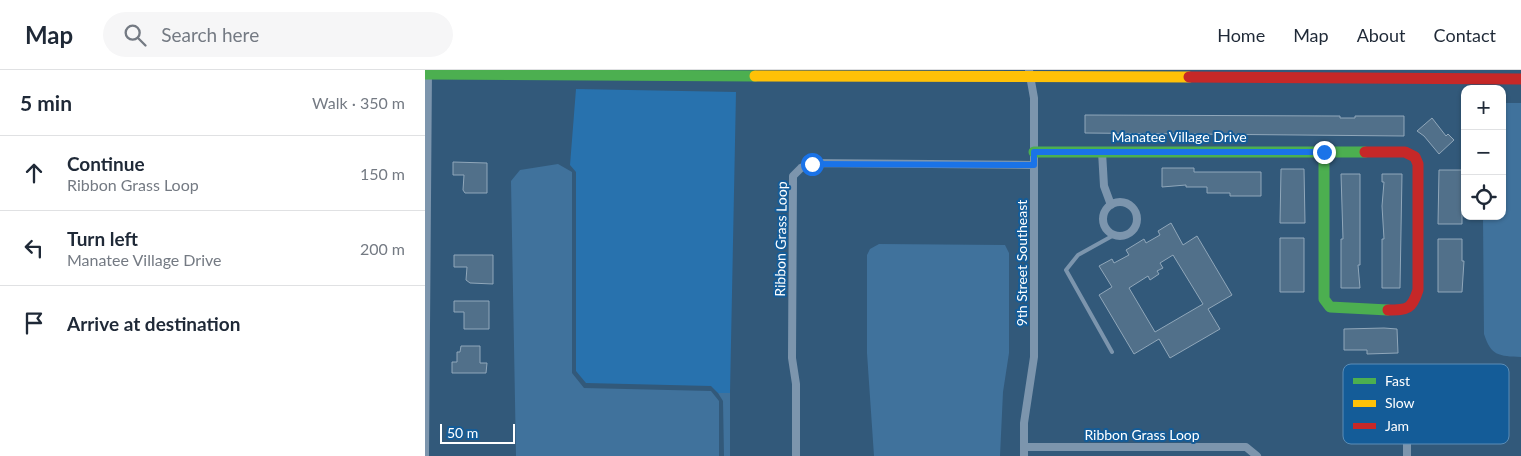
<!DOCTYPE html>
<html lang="en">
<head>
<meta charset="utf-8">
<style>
  :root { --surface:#fff; --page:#f6f6f7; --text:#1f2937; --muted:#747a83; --line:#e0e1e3 }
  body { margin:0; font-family:Lato,sans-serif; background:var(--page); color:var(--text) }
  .controls { position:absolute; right:15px; top:15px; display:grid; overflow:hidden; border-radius:10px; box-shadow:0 1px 4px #0004 }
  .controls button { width:45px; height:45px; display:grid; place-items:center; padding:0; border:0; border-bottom:1px solid var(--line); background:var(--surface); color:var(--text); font:25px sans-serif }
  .scale { position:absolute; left:15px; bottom:12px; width:75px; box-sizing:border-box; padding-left:5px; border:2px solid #fff; border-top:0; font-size:14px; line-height:18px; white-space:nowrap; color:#fff; -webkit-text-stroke:4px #145c98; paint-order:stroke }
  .stop { position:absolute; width:15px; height:15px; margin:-11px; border:4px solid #1a73e8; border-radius:50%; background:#fff }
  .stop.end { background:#1a73e8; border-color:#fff; box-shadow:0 1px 5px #0008 }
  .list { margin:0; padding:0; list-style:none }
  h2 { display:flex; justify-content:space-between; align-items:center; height:65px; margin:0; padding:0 20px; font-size:21px }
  h2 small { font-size:16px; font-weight:400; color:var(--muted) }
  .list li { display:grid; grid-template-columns:32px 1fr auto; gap:15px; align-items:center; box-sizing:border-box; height:75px; padding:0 20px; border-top:1px solid var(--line) }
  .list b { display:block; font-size:19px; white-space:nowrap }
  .list p { margin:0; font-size:16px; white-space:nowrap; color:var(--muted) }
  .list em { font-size:16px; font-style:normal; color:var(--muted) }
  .icon { flex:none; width:28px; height:28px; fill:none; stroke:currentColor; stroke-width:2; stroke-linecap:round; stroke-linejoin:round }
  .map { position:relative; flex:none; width:1096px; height:386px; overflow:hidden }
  header { display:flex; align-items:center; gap:30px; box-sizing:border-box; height:70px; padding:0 25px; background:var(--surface); border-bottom:1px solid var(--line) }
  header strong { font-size:24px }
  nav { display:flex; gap:28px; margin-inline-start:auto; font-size:18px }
  .search { width:350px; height:45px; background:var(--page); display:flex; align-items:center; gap:12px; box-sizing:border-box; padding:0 18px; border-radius:28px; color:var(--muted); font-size:19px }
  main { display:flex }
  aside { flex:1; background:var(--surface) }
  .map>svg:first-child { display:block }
  .green { fill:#2872ae }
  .water { fill:#40729c }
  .building { fill:#51708a; stroke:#90a7ba; fill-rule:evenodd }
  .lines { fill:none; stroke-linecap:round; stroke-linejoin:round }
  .lane { stroke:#7c95ad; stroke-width:4 }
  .street { stroke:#7c95ad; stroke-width:8 }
  .fast { stroke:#4caf50; stroke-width:11 }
  .slow { stroke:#ffc107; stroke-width:11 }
  .jam { stroke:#c62828; stroke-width:11 }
  .route { stroke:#1a73e8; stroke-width:6 }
  .labels { text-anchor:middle; stroke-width:4; stroke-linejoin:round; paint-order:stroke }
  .street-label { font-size:14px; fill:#fff; stroke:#145c98 }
  .key { fill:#145c98; stroke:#5a8db7; stroke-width:1 }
  .key-label { font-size:14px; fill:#fff }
</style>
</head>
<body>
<header>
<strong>Map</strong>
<div class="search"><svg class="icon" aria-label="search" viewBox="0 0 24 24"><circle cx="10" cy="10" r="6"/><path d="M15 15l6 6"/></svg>Search here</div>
<nav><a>Home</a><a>Map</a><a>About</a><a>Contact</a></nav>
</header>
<main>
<aside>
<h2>5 min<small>Walk · 350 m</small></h2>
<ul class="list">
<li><svg class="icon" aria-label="ahead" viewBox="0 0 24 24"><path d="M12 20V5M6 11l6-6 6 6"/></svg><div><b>Continue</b><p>Ribbon Grass Loop</p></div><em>150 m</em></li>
<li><svg class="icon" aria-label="left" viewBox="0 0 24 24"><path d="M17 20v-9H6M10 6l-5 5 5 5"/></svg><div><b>Turn left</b><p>Manatee Village Drive</p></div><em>200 m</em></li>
<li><svg class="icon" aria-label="arrive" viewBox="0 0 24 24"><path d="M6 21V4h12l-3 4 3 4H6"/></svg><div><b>Arrive at destination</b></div></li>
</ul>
</aside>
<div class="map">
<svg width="1096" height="386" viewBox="0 0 1096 386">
  <rect width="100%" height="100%" fill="#32597a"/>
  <path class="green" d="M151,19l160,3 -6,301h-12l-7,-7 -125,-3 -10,-12v-199l-6,-7z"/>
  <path class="water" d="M1077,33h19v254c-22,-1 -30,-1 -37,-23l-1,-118h19z
    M133,94l14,8v201l12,15 127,3 8,10v55h-203l-5,-275 9,-11z
    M454,174l126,1 4,8v100l-6,39 -3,64h-126l-7,-103v-98l3,-6z
    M293,323h12v63h-6l-1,-55z"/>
  <path class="building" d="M660,45l255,1v2h15v-2h49v20l-319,-3z
    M1007,48l14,18 2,-2 6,6 -15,14 -15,-18 -7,-5z
    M28,92l34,1v30h-22l-2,-3 1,-15h-11z
    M737,98h32v4h67v24h-31v-3h-23v-6h-21v-2l-24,2z
    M856,99h23l1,54h-25z
    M1014,100h23l2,32h-2v22h-24z
    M916,104h19v91h-2l2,23h-19v-49h2z
    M957,104h20l-2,114h-18v-49h2l-2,-33 2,-24h-2z
    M746,153l12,22 14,-9 35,59 -24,14 12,20 -50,29 -11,-19 -25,15 -35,-59 13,-8 -13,-21 13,-7 2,4 15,-8 -3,-5 18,-11 2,4 14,-8 -2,-4zM748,185l30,49 -48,28 -26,-44 19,-12 2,4 9,-6 -2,-3 6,-3 -3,-5z
    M855,168h24v54h-24z
    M1013,169h24v22h2l-2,31h-24z
    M29,185h39v29l-23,-1 -4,-3 1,-13h-13z
    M29,231h35v28h-25v-17h-10z
    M959,258l13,1 1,24 -31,1v-4h-23v-21z
    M36,276h19v17h7l-1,10h-34v-11h5v-10h3z"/>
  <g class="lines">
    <path class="lane" d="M687,282l-46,-82 12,-15 36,-20"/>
    <path class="street" d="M677,82l2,34 7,19
      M678 149a17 17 0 1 1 34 0a17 17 0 1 1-34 0Z
      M982,335v51
      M599,377h222l11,9
      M0,385l3,-385
      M371,386v-72l-4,-26 1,-182 8,-8 11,-5 222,2
      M599,386v-33l10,-66v-259l-5,-28"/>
    <path class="fast" d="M0,4l330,2
      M609,82h331
      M899,82v147l6,8 58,3"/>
    <path class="slow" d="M330,6l434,1"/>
    <path class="jam" d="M764,7l332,2
      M940,82h40l10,5 3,7v126c-6,19 -10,20 -30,20"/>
  </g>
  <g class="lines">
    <path class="route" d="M387,94l222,1v-13h290"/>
  </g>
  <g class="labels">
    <g class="street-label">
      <text x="754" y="72">Manatee Village Drive</text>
      <text transform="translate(356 169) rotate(-89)" y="5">Ribbon Grass Loop</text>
      <text transform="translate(597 193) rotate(-90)" y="5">9th Street Southeast</text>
      <text x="717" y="370">Ribbon Grass Loop</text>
    </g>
  </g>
  <rect x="918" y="294" width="166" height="80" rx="8" class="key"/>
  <rect x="928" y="308" width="23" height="6" fill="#4caf50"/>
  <rect x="928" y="330" width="23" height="7" fill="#ffc107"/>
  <rect x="928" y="353" width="23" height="6" fill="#c62828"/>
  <g class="key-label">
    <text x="960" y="316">Fast</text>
    <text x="960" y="338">Slow</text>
    <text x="960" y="361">Jam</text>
  </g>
</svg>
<div class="controls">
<button>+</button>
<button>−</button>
<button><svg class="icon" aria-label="locate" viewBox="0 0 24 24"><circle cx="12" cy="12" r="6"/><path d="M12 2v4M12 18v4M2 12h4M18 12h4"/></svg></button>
</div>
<div class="scale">50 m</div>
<div class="stop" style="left:387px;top:94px"></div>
<div class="stop end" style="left:899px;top:82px"></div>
</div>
</main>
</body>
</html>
